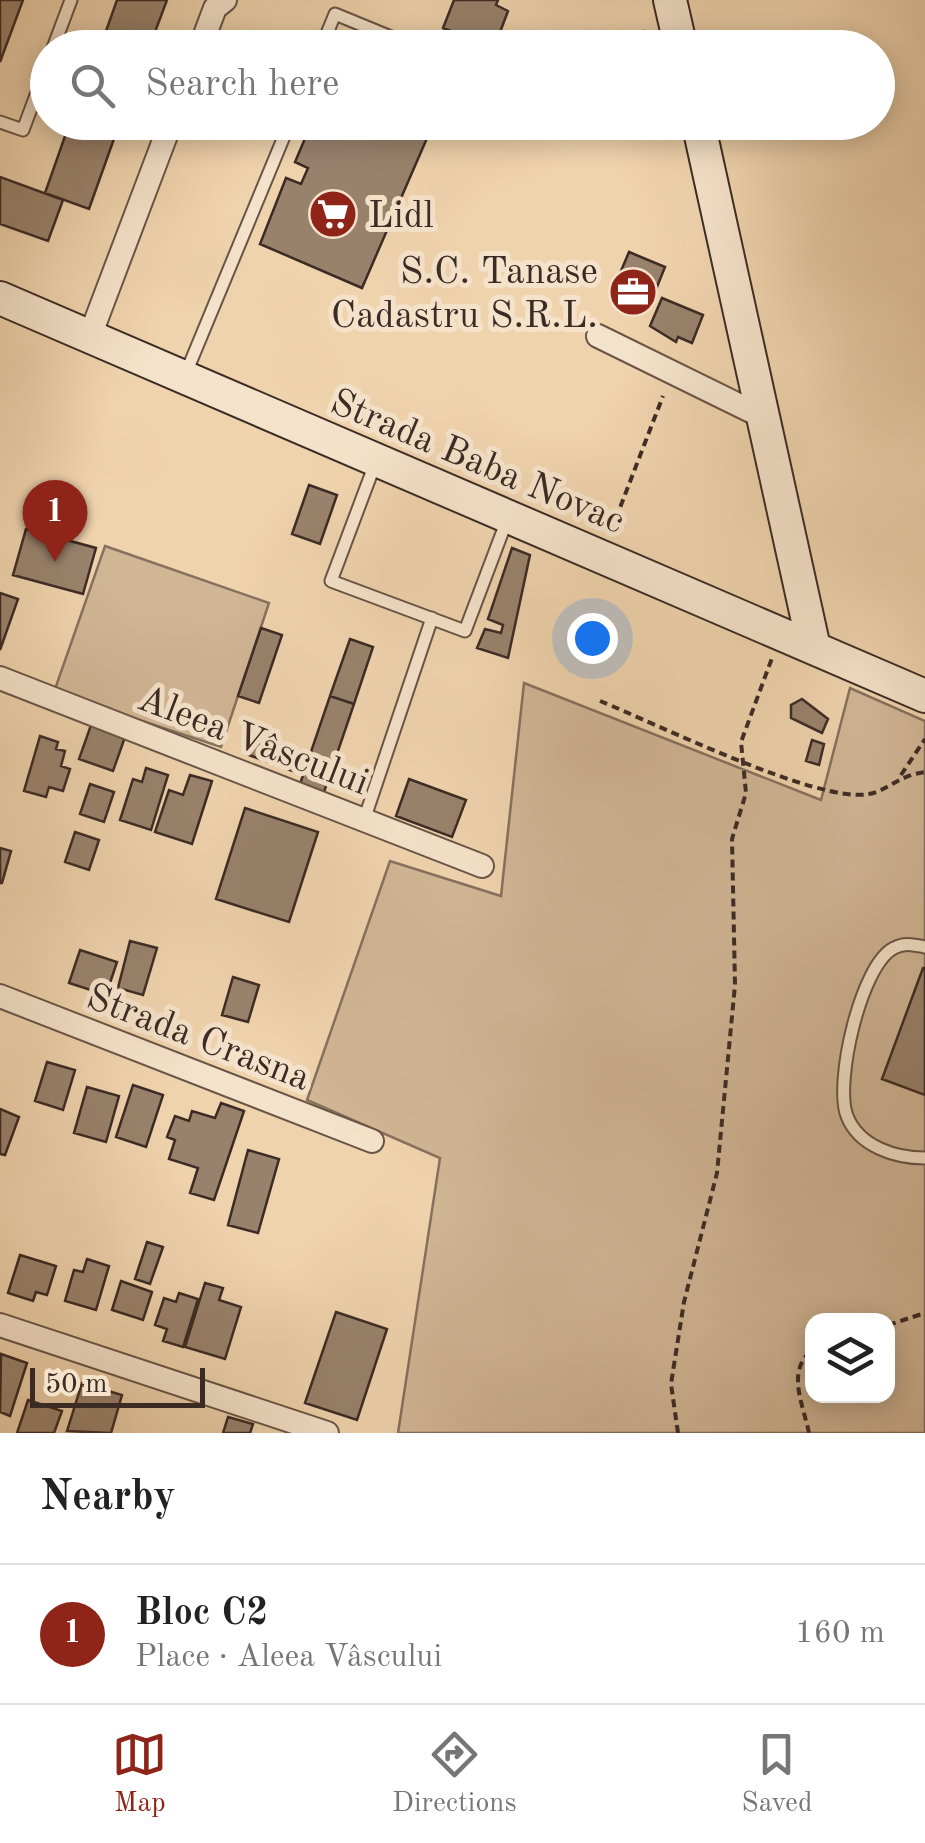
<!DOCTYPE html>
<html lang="en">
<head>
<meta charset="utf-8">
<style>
  :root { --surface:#fff; --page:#f6f6f6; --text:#222; --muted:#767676; --line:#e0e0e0; --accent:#8f2418 }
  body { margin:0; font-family:"Old Standard TT",serif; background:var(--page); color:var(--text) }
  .controls { position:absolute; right:30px; bottom:30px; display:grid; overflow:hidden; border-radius:20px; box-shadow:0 5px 25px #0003 }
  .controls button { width:90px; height:90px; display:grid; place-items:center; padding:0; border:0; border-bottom:2px solid var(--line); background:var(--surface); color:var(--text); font:50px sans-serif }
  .scale { position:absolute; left:30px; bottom:25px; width:175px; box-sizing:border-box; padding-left:10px; border:5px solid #3c2b25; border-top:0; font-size:28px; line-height:35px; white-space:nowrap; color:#3c2b25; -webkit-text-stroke:8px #f5e2ca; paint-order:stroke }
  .you { position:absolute; left:592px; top:638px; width:35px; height:35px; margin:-25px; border:8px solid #fff; border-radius:50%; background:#1a73e8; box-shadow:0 0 0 15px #1a73e833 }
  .badge { display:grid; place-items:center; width:65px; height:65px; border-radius:50%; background:var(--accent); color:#fff; font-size:32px; font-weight:700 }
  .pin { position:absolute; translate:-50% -82px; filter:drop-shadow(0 2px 5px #0008) }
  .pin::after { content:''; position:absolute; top:52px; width:35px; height:30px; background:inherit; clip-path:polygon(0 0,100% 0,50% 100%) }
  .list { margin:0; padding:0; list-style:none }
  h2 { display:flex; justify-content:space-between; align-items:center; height:130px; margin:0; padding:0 40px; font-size:42px }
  h2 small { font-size:32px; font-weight:400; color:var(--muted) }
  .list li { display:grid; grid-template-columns:65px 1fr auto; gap:30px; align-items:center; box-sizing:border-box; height:140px; padding:0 40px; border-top:2px solid var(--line) }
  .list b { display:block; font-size:38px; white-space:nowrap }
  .list p { margin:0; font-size:32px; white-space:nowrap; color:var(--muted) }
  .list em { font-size:32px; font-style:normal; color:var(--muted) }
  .icon { flex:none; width:55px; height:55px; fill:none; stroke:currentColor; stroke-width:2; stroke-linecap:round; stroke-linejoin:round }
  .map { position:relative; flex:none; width:925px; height:1433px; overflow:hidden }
  .search { position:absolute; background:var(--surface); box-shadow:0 5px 25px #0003; left:30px; right:30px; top:30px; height:110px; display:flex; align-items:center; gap:25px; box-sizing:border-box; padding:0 35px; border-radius:55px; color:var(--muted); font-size:38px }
  .sheet { height:270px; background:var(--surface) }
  nav { display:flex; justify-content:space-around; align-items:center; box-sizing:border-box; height:140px; border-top:2px solid var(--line); background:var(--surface); font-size:28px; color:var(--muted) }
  nav a { display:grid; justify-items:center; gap:5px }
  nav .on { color:var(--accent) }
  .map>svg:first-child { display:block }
  .green { fill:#d1b696; stroke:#86705e; stroke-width:2.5; fill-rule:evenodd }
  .building { fill:#99826c; stroke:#3c2b25; stroke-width:2.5 }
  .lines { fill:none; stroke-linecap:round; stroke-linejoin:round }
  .lane-casing { stroke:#695547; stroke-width:15 }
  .street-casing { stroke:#695547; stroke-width:26 }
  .secondary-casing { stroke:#3c2b25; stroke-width:36 }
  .path { stroke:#3c2b25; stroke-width:4; stroke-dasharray:8 5; stroke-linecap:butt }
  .lane { stroke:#f5e2ca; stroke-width:11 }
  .street { stroke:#f5e2ca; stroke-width:22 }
  .secondary { stroke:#f5e2ca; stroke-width:32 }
  .labels { text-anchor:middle; stroke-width:10; stroke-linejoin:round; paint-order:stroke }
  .poi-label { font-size:38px; fill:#3c2b25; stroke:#f5e2ca; text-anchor:start }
  .street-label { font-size:38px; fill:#3c2b25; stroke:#f5e2ca }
</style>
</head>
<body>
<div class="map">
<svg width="925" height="1433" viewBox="0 0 925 1433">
  <rect width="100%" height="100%" fill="#efd3ad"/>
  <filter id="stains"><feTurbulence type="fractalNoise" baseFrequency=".002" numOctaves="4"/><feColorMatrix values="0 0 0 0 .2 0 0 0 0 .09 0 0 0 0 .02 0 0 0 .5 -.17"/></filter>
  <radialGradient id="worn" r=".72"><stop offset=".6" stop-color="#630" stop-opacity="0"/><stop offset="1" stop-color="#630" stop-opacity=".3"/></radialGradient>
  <path class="green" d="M105,546l164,57 -48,144 -167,-55z
    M524,683l297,117 29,-112 75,33v712h-527l42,-275 -133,-58 83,-239 111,35zM812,1320h76v76h-76z"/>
  <path class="building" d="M0,0h23l-23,62z
    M117,0h50l-18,48h-49z
    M454,0h44l-2,5 12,6 -14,37 -51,-20z
    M644,31l4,17h-39l-2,-8z
    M365,36l29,12h-33z
    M70,122h50l-31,87 -44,-16z
    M312,122l14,6 3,-6h105l-72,166 -102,-44 26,-66 15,6 7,-16 -13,-6z
    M0,177l63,23 -15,41 -48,-17z
    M629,252l36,15 -16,40 -37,-15z
    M662,298l41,17 -11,28 -14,-6 -2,5 -26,-16z
    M309,485l28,10 -17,49 -28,-10z
    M26,529l70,19 -13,46 -70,-19z
    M512,548l18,7 -22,103 -31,-10 8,-19 16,4 2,-8 -15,-6z
    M0,593l18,6 -18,51z
    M261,628l21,7 -23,68 -21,-7z
    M350,639l23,8 -19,57 -24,-8z
    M330,696l24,8 -30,88 -24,-8z
    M802,699l26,20 -6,14 -31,-15v-13z
    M91,725l34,12 -12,34 -34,-12z
    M253,735l52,19 -7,19 -52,-19z
    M40,736l18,6 -2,7 9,2 -4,15 9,3 -7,22 -14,-4 -3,10 -22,-6z
    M812,740l12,4 -5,21 -13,-4z
    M146,768l22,7 -17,55 -31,-10 13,-41 9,3z
    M190,775l22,6 -20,63 -37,-12 14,-42 14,5z
    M409,779l57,21 -14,37 -56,-21z
    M90,784l24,8 -10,30 -24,-8z
    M245,808l73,24 -29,90 -73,-23z
    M75,832l24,8 -10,30 -24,-8z
    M0,848l11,3 -9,32h-2z
    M130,941l27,7 -14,47 -25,-7z
    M80,950l37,12 -11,33 -37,-12z
    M923,968h2v127l-43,-16z
    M233,977l26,8 -11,37 -26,-7z
    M47,1062l28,8 -12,40 -28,-9z
    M133,1085l30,10 -17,52 -30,-10z
    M87,1087l32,9 -13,46 -32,-9z
    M221,1103l23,8 -30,89 -24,-7 8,-25 -29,-9 6,-19 -8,-3 8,-21 14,5 3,-10 23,7z
    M0,1109l19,8 -14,38 -5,-1z
    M248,1150l31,9 -21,74 -30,-8z
    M147,1242l16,5 -13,37 -15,-5z
    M20,1255l36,11 -9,29 -11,-3 -3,9 -25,-8z
    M87,1259l22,7 -13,44 -31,-9 9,-31 9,2z
    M121,1281l31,11 -9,28 -31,-10z
    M205,1283l18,5 -4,12 22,7 -16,52 -40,-12z
    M179,1293l19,6 -15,48 -20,-6 4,-12 -12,-4 9,-27 12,4z
    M336,1312l51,17 -30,91 -52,-17z
    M1,1354l26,9 -17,53 -10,-4z
    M82,1383l40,12 -11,38 -44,-2z
    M28,1400l34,11 -8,22h-37z
    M228,1417l25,7 -3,9h-27z"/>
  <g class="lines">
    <g class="lane-casing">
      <path id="lane" d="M53,48l18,-48
        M321,48l14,-34 73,30
        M0,122l23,8 25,-67
        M186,373l104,-251
        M375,464l-44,117 134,50 42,-111
        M364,820l68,-202
        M925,947c-11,-2 -20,-5 -31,1 -33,16 -60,135 -47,168 12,31 49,42 78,42"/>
    </g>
    <g class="street-casing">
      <path id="street" d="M200,48l15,-40 10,-8
        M90,336l81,-214
        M598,336l167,82
        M0,678l482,188
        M0,996l372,145
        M0,1325l327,108"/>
    </g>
    <g class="secondary-casing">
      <path id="secondary" d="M670,0l11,48
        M698,122l116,526
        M0,298l925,398"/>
    </g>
    <path class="path" d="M611,531l52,-135
      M600,701c55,22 218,103 269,93 18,-3 28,-18 56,-22
      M901,775l24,-36
      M888,1325l37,-12
      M678,1433l-7,-49 13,-82 33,-129 18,-188 -3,-146 14,-46 -5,-51 31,-84
      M809,1433c-6,-29 -23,-62 3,-83"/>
    <use href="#lane" class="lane"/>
    <use href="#street" class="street"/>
    <use href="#secondary" class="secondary"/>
  </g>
  <defs>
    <g id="supermarket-disc" transform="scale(2.5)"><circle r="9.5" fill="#8f2418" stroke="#f5e2ca"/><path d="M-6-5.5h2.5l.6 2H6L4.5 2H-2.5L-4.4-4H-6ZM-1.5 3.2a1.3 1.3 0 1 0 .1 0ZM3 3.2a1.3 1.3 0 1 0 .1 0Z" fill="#fff"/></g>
    <g id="office-disc" transform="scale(2.5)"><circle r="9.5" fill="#8f2418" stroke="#f5e2ca"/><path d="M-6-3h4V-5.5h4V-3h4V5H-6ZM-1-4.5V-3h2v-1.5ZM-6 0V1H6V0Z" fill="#fff"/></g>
  </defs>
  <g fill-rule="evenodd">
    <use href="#supermarket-disc" x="333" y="214"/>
    <use href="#office-disc" x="633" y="292"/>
  </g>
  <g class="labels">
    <g class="poi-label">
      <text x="368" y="227">Lidl</text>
      <text x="598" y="283" text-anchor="end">S.C. Tanase<tspan x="598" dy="44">Cadastru S.R.L.</tspan></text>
    </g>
    <g class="street-label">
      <text transform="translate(478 460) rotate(23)" y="13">Strada Baba Novac</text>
      <text transform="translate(254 739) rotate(21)" y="13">Aleea Vâscului</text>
      <text transform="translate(199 1036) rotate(21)" y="13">Strada Crasna</text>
    </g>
  </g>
  <rect width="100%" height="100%" filter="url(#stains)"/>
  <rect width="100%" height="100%" fill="url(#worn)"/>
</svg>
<div class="controls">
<button><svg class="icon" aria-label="layers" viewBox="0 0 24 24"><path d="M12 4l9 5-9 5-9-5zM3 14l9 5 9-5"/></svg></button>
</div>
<div class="scale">50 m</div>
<div class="you"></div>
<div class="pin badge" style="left:55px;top:562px">1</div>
<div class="search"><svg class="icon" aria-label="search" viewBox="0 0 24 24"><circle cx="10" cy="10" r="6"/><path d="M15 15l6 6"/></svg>Search here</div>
</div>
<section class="sheet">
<h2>Nearby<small></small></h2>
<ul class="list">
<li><span class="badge">1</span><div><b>Bloc C2</b><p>Place · Aleea Vâscului</p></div><em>160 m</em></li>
</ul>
</section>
<nav>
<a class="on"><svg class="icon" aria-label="map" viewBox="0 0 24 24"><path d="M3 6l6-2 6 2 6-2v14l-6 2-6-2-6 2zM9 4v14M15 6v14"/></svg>Map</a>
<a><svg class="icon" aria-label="directions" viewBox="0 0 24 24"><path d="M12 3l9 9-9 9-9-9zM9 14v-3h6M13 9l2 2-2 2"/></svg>Directions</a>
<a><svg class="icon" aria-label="saved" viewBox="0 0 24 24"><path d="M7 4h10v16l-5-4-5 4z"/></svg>Saved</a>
</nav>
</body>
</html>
